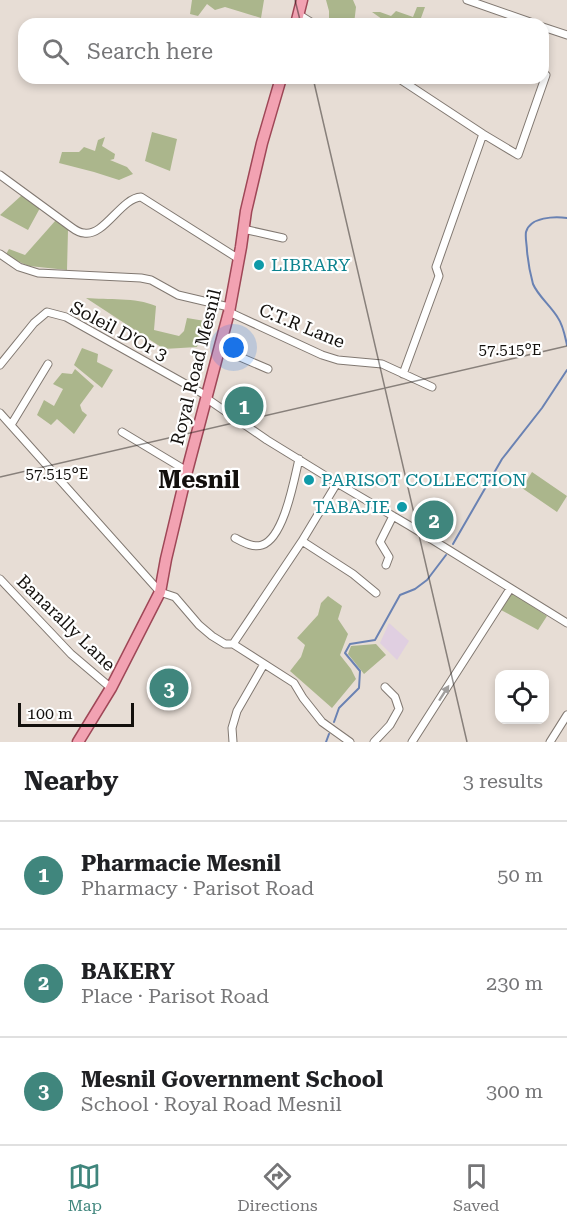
<!DOCTYPE html>
<html lang="en">
<head>
<meta charset="utf-8">
<style>
  :root { --surface:#fff; --page:#f2f2f2; --text:#202124; --muted:#757577; --line:#e0e0e0; --accent:#40867d }
  body { margin:0; font-family:"Roboto Serif",serif; background:var(--page); color:var(--text) }
  .controls { position:absolute; right:18px; bottom:18px; display:grid; overflow:hidden; border-radius:12px; box-shadow:0 3px 9px #0003 }
  .controls button { width:54px; height:54px; display:grid; place-items:center; padding:0; border:0; border-bottom:2px solid var(--line); background:var(--surface); color:var(--text); font:30px sans-serif }
  .scale { position:absolute; left:18px; bottom:15px; width:116px; box-sizing:border-box; padding-left:6px; border:3px solid #13100d; border-top:0; font-size:16px; line-height:21px; white-space:nowrap; color:#13100d; -webkit-text-stroke:4px #fff; paint-order:stroke }
  .you { position:absolute; left:234px; top:348px; width:21px; height:21px; margin:-15px; border:4px solid #fff; border-radius:50%; background:#1a73e8; box-shadow:0 0 0 9px #1a73e833 }
  .badge { display:grid; place-items:center; width:39px; height:39px; border-radius:50%; background:var(--accent); color:#fff; font-size:20px; font-weight:700 }
  .pin { position:absolute; translate:-50% -50%; border:3px solid #fff; box-shadow:0 2px 6px #0006 }
  .list { margin:0; padding:0; list-style:none }
  h2 { display:flex; justify-content:space-between; align-items:center; height:78px; margin:0; padding:0 24px; font-size:26px }
  h2 small { font-size:20px; font-weight:400; color:var(--muted) }
  .list li { display:grid; grid-template-columns:39px 1fr auto; gap:18px; align-items:center; box-sizing:border-box; height:108px; padding:0 24px; border-top:2px solid var(--line) }
  .list b { display:block; font-size:22px; white-space:nowrap }
  .list p { margin:0; font-size:20px; white-space:nowrap; color:var(--muted) }
  .list em { font-size:20px; font-style:normal; color:var(--muted) }
  .icon { flex:none; width:33px; height:33px; fill:none; stroke:currentColor; stroke-width:2; stroke-linecap:round; stroke-linejoin:round }
  .map { position:relative; flex:none; width:567px; height:742px; overflow:hidden }
  .search { position:absolute; background:var(--surface); box-shadow:0 3px 9px #0003; left:18px; right:18px; top:18px; height:66px; display:flex; align-items:center; gap:15px; box-sizing:border-box; padding:0 21px; border-radius:18px; color:var(--muted); font-size:22px }
  .sheet { height:402px; background:var(--surface) }
  nav { display:flex; justify-content:space-around; align-items:center; box-sizing:border-box; height:84px; border-top:2px solid var(--line); background:var(--surface); font-size:16px; color:var(--muted) }
  nav a { display:grid; justify-items:center; gap:3px }
  nav .on { color:var(--accent) }
  .map>svg:first-child { display:block }
  .commercial { fill:#e0cfe1 }
  .green { fill:#abb68c }
  .lines { fill:none; stroke-linecap:round; stroke-linejoin:round }
  .stream { stroke:#6a82b3; stroke-width:2 }
  .minor-casing { stroke:#817871; stroke-width:9 }
  .primary-casing { stroke:#9f4757; stroke-width:13 }
  .minor { stroke:#fff; stroke-width:7 }
  .primary { stroke:#f2a2b2; stroke-width:10 }
  .oneway { fill:#a19f9e }
  .ticks { fill:none; stroke:#13100d; stroke-width:1.5; stroke-opacity:0.45 }
  .culture-dot { fill:#0f9aa8; stroke:#fff; stroke-width:2 }
  .labels { text-anchor:middle; stroke-width:4.5; stroke-linejoin:round; paint-order:stroke }
  .culture-label { font-size:18px; fill:#0d838f; stroke:#fff; text-anchor:start }
  .street-label { font-size:18px; fill:#13100d; stroke:#fff }
  .district-label { font-size:24px; font-weight:bold; fill:#13100d; stroke:#fff }
  .ticks-label { font-size:15px; text-anchor:middle; fill:#13100d; stroke:#fff; stroke-width:4.5; stroke-linejoin:round; paint-order:stroke }
</style>
</head>
<body>
<div class="map">
<svg width="567" height="742" viewBox="0 0 567 742">
  <rect width="100%" height="100%" fill="#e7ddd5"/>
  <path class="commercial" d="M389,623l20,18 -12,19 -17,-17z"/>
  <path class="green" d="M192,0h72l-3,18 -36,-11 -10,3 -8,-6 -9,12 -8,-2z
    M326,0h27l3,7 -2,17h-25v-13z
    M417,7h8l-4,11 13,5 4,-5 11,4 1,2h-61l-17,-12h8l11,4 5,-5 17,6z
    M152,132l25,7 -7,32 -25,-10z
    M105,137l-3,9 13,8 -1,5 -4,1 17,7 6,7 -14,6 -25,-8 -35,-9 3,-11h17l5,-5 11,4 3,-11z
    M22,195l18,13 -12,22 -28,-15z
    M56,220l12,10 -1,40 -38,-4 -24,-10 4,-7 16,6z
    M86,298c22,2 49,-1 70,8l-2,24 25,6 5,-5 3,-13 18,3 -8,26 -33,2z
    M82,348l16,6 -1,8 16,8 -11,18 -28,-23z
    M75,369l19,17 -14,19 2,6 5,4 -13,19 -17,-15 -6,6 -14,-10 7,-15 10,6 9,-17 -10,-5 9,-11 10,1z
    M532,472l35,24 -10,16 -35,-24z
    M511,592l36,24 -9,14 -37,-20z
    M328,596l14,10 -4,13 10,15 -8,21 11,14 5,10 -24,29 -42,-37 11,-14 4,-12 -8,-7 21,-23 3,-12z
    M376,644l10,11 -22,19 -16,-20 3,-8z"/>
  <g class="lines">
    <path class="stream" d="M567,218c-12,-2 -37,-1 -41,14 -1,6 1,13 1,19 1,11 3,22 6,33 5,12 18,22 25,34 5,7 7,18 9,27
      M453,544l49,-85 40,-51 25,-38
      M334,722l5,-14 20,-20 1,-17 -15,-18 5,-9 25,-4 25,-45 15,-6 12,-9 19,-25
      M326,742l3,-8"/>
    <g class="minor-casing">
      <path id="minor" d="M467,0l69,24
        M298,14l16,10
        M543,27l24,8
        M398,78l85,56 35,21 28,-80
        M0,175l71,52c4,3 9,6 13,6 20,4 37,-35 57,-36l98,62
        M243,229l40,9
        M0,254l19,13 19,6 103,5 10,2 27,15 51,12
        M229,312l93,43 16,5 44,4 50,23
        M219,348l49,21
        M0,365l34,-42 13,-11 19,5 141,79
        M403,374l36,-98 -3,-9 47,-133
        M206,398l61,42 70,43 73,43 157,97
        M0,413l160,179 15,5 24,28 13,11 13,8h8l61,39 9,15 19,24 28,20
        M11,425l37,-61
        M122,432l65,39
        M235,538c8,4 18,10 27,7 22,-7 32,-65 37,-86
        M302,541l35,-58
        M386,565l3,-8 -9,-15 13,-26
        M0,579l71,75 40,34
        M233,644l69,-103 51,33 23,19
        M233,742l-1,-14 5,-17 27,-47
        M374,742l16,-17 9,-16 -4,-12 -10,-10
        M412,742l98,-153
        M550,742l17,-27"/>
    </g>
    <g class="primary-casing">
      <path id="primary" d="M296,24l6,-24
        M78,742l33,-54 49,-96 6,-33 21,-88 42,-159 12,-65 5,-36 16,-68 19,-65"/>
    </g>
    <use href="#minor" class="minor"/>
    <use href="#primary" class="primary"/>
  </g>
  <defs><path id="oneway-solid" d="M-6-.8H1V-3.2L6.5 0L1 3.2V.8H-6Z" transform="scale(1.5)"/></defs>
  <use class="oneway" href="#oneway-solid" transform="translate(444 693) rotate(-57)"/>
  <path class="ticks" d="M295,0l6,24M313,78l154,664M0,477l567,-131"/>
  <g class="culture-dot">
    <circle cx="259" cy="265" r="6"/>
    <circle cx="309" cy="480" r="6"/>
    <circle cx="402" cy="507" r="6"/>
  </g>
  <g class="labels">
    <g class="culture-label">
      <text x="271" y="271">LIBRARY</text>
      <text x="321" y="486">PARISOT COLLECTION</text>
      <text x="390" y="513" text-anchor="end">TABAJIE</text>
    </g>
    <g class="street-label">
      <text transform="translate(302 326) rotate(22)" y="6">C.T.R Lane</text>
      <text transform="translate(119 331) rotate(28)" y="6">Soleil D'Or 3</text>
      <text transform="translate(196 367) rotate(-76)" y="6">Royal Road Mesnil</text>
      <text transform="translate(66 623) rotate(44)" y="6">Banarally Lane</text>
    </g>
    <g class="district-label">
      <text x="199" y="488">Mesnil</text>
    </g>
  </g>
  <g class="ticks-label">
    <text x="510" y="355">57.515°E</text>
    <text x="57" y="479">57.515°E</text>
  </g>
</svg>
<div class="controls">
<button><svg class="icon" aria-label="locate" viewBox="0 0 24 24"><circle cx="12" cy="12" r="6"/><path d="M12 2v4M12 18v4M2 12h4M18 12h4"/></svg></button>
</div>
<div class="scale">100 m</div>
<div class="you"></div>
<div class="pin badge" style="left:244px;top:406px">1</div>
<div class="pin badge" style="left:434px;top:520px">2</div>
<div class="pin badge" style="left:169px;top:688px">3</div>
<div class="search"><svg class="icon" aria-label="search" viewBox="0 0 24 24"><circle cx="10" cy="10" r="6"/><path d="M15 15l6 6"/></svg>Search here</div>
</div>
<section class="sheet">
<h2>Nearby<small>3 results</small></h2>
<ul class="list">
<li><span class="badge">1</span><div><b>Pharmacie Mesnil</b><p>Pharmacy · Parisot Road</p></div><em>50 m</em></li>
<li><span class="badge">2</span><div><b>BAKERY</b><p>Place · Parisot Road</p></div><em>230 m</em></li>
<li><span class="badge">3</span><div><b>Mesnil Government School</b><p>School · Royal Road Mesnil</p></div><em>300 m</em></li>
</ul>
</section>
<nav>
<a class="on"><svg class="icon" aria-label="map" viewBox="0 0 24 24"><path d="M3 6l6-2 6 2 6-2v14l-6 2-6-2-6 2zM9 4v14M15 6v14"/></svg>Map</a>
<a><svg class="icon" aria-label="directions" viewBox="0 0 24 24"><path d="M12 3l9 9-9 9-9-9zM9 14v-3h6M13 9l2 2-2 2"/></svg>Directions</a>
<a><svg class="icon" aria-label="saved" viewBox="0 0 24 24"><path d="M7 4h10v16l-5-4-5 4z"/></svg>Saved</a>
</nav>
</body>
</html>
